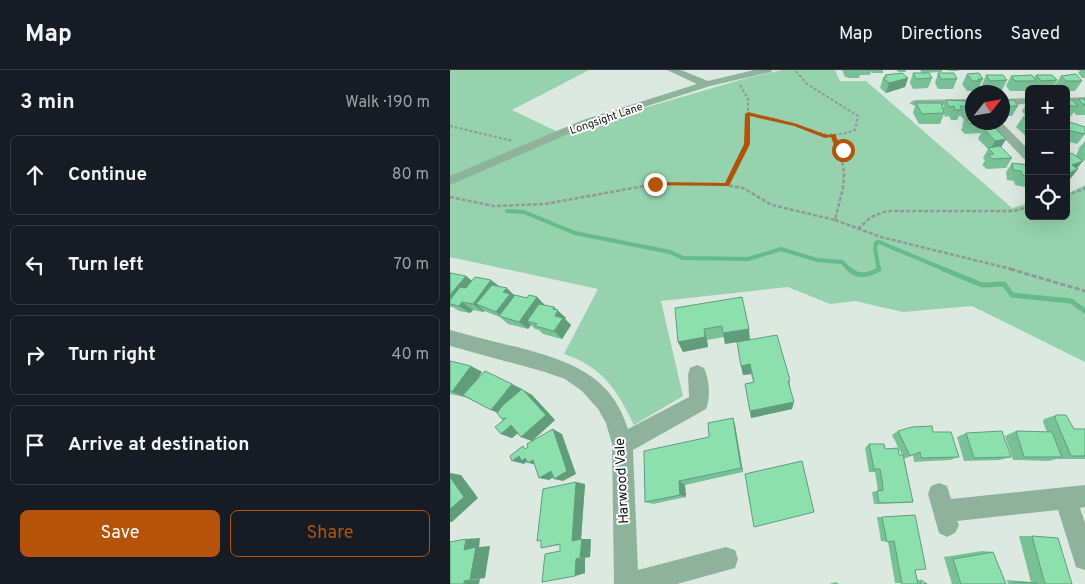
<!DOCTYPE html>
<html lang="en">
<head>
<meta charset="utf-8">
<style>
  :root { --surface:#171b24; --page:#20242c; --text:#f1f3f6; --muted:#9ea1a6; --line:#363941; --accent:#b45309 }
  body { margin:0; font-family:Overpass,sans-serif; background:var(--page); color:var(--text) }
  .controls { position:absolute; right:15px; top:15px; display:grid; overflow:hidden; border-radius:8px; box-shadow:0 5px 20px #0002 }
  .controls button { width:45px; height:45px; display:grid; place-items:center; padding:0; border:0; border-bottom:1px solid var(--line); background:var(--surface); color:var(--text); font:25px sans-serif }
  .compass { position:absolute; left:515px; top:15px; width:45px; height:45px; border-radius:50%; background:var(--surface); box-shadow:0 5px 20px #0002; rotate:59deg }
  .stop { position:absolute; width:15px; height:15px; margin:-11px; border:4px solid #b45309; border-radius:50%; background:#fff }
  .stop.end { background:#b45309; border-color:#fff; box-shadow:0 1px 5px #0008 }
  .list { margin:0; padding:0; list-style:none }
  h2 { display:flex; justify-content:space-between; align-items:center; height:65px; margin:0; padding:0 20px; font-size:21px }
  h2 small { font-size:16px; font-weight:400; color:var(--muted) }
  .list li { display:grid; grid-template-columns:32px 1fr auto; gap:15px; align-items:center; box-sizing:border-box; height:80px; margin:0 10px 10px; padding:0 10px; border:1px solid var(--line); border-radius:8px }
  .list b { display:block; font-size:19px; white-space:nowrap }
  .list em { font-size:16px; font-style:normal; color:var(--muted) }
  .actions { display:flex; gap:10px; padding:15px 20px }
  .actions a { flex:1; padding:11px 0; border:1px solid var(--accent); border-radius:8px; text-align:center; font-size:18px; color:var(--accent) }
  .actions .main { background:var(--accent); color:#fff }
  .icon { flex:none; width:28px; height:28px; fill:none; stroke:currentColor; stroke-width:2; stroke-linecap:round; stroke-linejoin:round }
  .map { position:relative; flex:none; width:635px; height:514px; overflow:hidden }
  header { display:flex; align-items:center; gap:30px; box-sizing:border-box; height:70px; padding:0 25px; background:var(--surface); border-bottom:1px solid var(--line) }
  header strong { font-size:24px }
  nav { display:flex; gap:28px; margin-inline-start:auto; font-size:18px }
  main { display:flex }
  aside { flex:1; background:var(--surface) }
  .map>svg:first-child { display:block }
  .green { fill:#95d2ad }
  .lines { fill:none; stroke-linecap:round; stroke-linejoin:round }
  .stream-far1 { stroke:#66bb8a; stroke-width:4 }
  .stream { stroke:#66bb8a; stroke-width:5 }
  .path-far2 { stroke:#909a94; stroke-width:2; stroke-dasharray:3 2; stroke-linecap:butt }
  .path-far1 { stroke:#909a94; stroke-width:2.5; stroke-dasharray:4 2; stroke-linecap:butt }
  .path { stroke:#909a94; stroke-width:3; stroke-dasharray:5 2.5; stroke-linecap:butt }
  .minor { fill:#8fb29c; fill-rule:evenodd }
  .wall { fill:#78c196 }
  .shaded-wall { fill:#619d7a }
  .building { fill:#8be0ae; stroke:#619d7a }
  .route { fill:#b45309 }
  .labels { text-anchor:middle; stroke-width:4; stroke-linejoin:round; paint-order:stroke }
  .far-street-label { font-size:11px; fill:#111513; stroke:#fff }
  .street-label { font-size:14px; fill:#111513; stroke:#fff }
</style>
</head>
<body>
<header>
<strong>Map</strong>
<nav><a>Map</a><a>Directions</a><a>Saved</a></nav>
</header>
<main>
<aside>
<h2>3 min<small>Walk · 190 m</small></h2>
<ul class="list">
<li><svg class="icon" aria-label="ahead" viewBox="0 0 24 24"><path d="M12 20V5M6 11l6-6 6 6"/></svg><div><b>Continue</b></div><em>80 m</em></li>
<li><svg class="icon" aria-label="left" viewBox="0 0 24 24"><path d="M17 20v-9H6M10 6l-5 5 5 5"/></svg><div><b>Turn left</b></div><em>70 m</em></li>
<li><svg class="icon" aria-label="right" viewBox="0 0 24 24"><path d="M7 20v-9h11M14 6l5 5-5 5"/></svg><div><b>Turn right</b></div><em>40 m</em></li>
<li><svg class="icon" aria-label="arrive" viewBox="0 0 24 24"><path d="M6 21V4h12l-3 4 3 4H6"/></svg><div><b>Arrive at destination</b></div></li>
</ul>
<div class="actions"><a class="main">Save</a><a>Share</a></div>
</aside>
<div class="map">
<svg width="635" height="514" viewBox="0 0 635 514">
  <rect width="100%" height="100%" fill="#dce9e1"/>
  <path class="green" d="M0,0h139l-77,40 44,21 33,-7 158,-46 35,-8h53l5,11h26l146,127 17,-5v13h37v-22l19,-9v177l-113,-56 -69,6 -48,-11 -25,3 -42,-17 -127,14 22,95 -49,29c-17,-35 -31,-58 -70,-71l34,-65 -148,-32z"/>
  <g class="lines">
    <path class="stream-far1" d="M57,141l17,1 51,21 95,19 13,6 65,1 33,-10 36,11 25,2 8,8
      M429,200l-4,-21 1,-6 3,-1 67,28"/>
    <path class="stream" d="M399,199c9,9 21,6 30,0
      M493,199l39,16 22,-1 8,11 59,6 14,10"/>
    <path class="path-far2" d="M290,15l8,14v15c13,2 26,4 39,8 26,8 40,19 68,8l3,-14 -51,-32 -12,-14
      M0,56l63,15
      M383,65l3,9 7,6 -2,9
      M290,89l7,-15 1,-30"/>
    <path class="path-far1" d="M277,115l13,-27
      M616,126l19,-8
      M0,127l44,9 51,-2 110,-20h64l24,4 29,17 63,15 8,-32 1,-14 -2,-16
      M385,150l46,17 134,33
      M408,159l13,-12 16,-6h126l16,-4"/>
    <path class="path" d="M560,199l75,22"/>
    <path class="minor" d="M217,0h14l27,11 46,-11h18l-1,2 -61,14 -119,38 -141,61v-9l133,-56 114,-36z
      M635,27v6l-19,1v-6z
      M579,28v6l-27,1v-6z
      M522,29v6l-57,1 -6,-3 6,-3z
      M539,52h12l28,28v10l-5,-1z
      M0,260c22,6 45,12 67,17 52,14 94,27 111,82l61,-32 -1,-23 2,-6 7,-3 7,3c5,11 7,29 2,41l-73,41 5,120 88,-23 9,3 3,9 -3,9 -58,16h-63l-2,-140 -6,-21 -8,-14 -16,-18 -17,-12 -20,-7 -95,-26z
      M489,413l8,3 4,13 134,-14v22l-5,1 5,15v47l-9,-3 -18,-57 -101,11 2,4 -4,8 -8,4 -8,-4 -11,-39 3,-8z"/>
  </g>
  <path class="wall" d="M392,0h48h-7v3h-11l-1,-2 -1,4h-10l-1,3h-10l-4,-1z
    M447,0h9v2h-8z
    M470,0h22v2l-20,1z
    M498,0h11l-1,1h-9z
    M627,0h8v8h-3l-4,-5 2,-2z
    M463,3l19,5 -4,10 -15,1 -3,-6z
    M488,3l19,6 -4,10h-15l-3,-6z
    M517,4l16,5 -5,10h-3v2h-8l-5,-7z
    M435,5l23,3 -3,9 -19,6 -6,-5 3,-10h1z
    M536,5l21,5 -5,10h-17l-3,-5z
    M586,5l21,5 -5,9h-19l-1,-1 -1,1h-2v2h-19l-4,-5 5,-10 23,2z
    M611,6l21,5 -7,10h-9v-2h-9l-3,-3z
    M628,29h7v16h-9l-2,-3 -3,4h-5v-16l9,3z
    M496,30l26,6v16l16,1 -3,6 21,10 -5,8 11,11 -6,10 -19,1 -5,-4 3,-4 -2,-3 5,-9 -10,-10 3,-6 -16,1 -4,-4 2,-4 -1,-1 2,-5 -3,-4h-2l-2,4h-6l-2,-4 -4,1 -1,-3 -4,10h-21l-6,-11 3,-10 27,5z
    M555,30l13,6 -6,10h-9l-1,-1v-11z
    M578,31h1v38l-13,-12 7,-10h3l-4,-6z
    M616,51l19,13 -8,10 -11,-3z
    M635,71v20l-3,-1 -6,8 2,1 -8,10 -4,2v-25h10l3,-8z
    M562,93l17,2v23l-14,-3 -1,-4 -7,-1 -1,-8z
    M0,203l22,8 19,-1 8,6 16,9 12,3 10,-1 7,8 13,5 9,8 -1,1 6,6 -9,14 -19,-5 -4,-4 -4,-1 -4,-4 -3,4 -20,-5 -8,-7 -16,-6 -1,1 -10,-2 -3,3 -11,-2 -6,-4h-3z
    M292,227l8,43 40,40v5l2,24 -41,9 -6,-34 8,-2 -2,-8 -8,1 -6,-33 -12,2 -1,-7 -17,3 1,7 -25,5 -5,-10z
    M0,291l21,5 11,6 -3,5 33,7 10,5 10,6 23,25 -23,21 -11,-4 -3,-4 -6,5 -11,-4 3,-14 -2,-1 -5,-7 -32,-15 -15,-3z
    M606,345l18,14h11v30h-28l-8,2 -36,-1 -8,-24 11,-5 31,1 -4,-10 1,-3z
    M283,348l2,7 8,47 -58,13 1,12 -33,7 -8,-2 64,-65z
    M448,361l35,1 26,25 -9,3 -36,2 -1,-7 -9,4 9,43 -7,1 -32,1 -2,-12 6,-1 -3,-19h-6l-4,-24 4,-4 16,5 14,6h3l-10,-20z
    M516,363l45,24 -11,3 -36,1 -7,-24z
    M135,414l-4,55h10l-1,18 -5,1v15l-10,3 -15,-31 -19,3v-7h-4z
    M427,447h5l33,53 2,9 10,5 -32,-1 -7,-41 -7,-1z
    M569,466h13l40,48h-64l-1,-4 24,2z
    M532,481l11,1 13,32h-54l-8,-27z
    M386,512l3,2h-10z"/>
  <path class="shaded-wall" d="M458,8l-3,9 -19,6 3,-10z
    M556,69l-6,10 -10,1 5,-9z
    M633,91l-8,10 -3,-6z
    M628,99l-8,10 -4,2v-4l3,-4z
    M16,206l10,8 -14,18 11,8 -3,3 -11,-7 -9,-3v-8z
    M41,210l10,8 -25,16 8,7 -1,1 -10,-8z
    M57,218l9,9 -13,20 -7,-5 7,-20z
    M87,227l8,8 -18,16 4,4 -3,4 -9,-7z
    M104,237l12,11 -1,1 6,6 -9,14 -8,-8 -1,-22z
    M254,259l3,11 1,7 -25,5 -5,-10z
    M299,259l1,11 -25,4 -2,-11z
    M300,294l1,10 -8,1 -2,-9z
    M21,296l11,6 -17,25 -13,-5z
    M62,314l20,11 23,25 -23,21 -11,-4 -18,-22 -12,-5z
    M344,332l-2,7 -41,9 -1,-7z
    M283,348l2,7 8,47 -2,-4z
    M61,355l11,5 -10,8 -11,-4z
    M103,359l9,5 14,40 -13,7 -9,-2z
    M69,386l24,7 -4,3 -13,-4 -2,2 -12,-3z
    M101,401l10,2 -12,7 -10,-2z
    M0,403l11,2 17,23 -26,24h-2z
    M229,411l6,4 1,12 -6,-2z
    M126,412l9,2 -4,56 -9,1z
    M30,468l-1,9 11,-1 -5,32 -15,2 -6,-30 2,-11z
    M132,469h9l-1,18 -10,1z
    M135,488v15l-10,3 1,-17z
    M30,509l-1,5h-15v-3z"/>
  <path class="building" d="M452,3l6,5 -19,5 -6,-5 4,-1 -2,-2z
    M463,3h16l3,5 -16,1z
    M488,3h16l3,6h-16z
    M529,3l4,6h-5l1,2h-7l-5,-7z
    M626,4l6,7h-16l-5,-5z
    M536,5h17l4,5 -17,1z
    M582,5l4,6h-21l-4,-5z
    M586,5h16l5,5 -16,1z
    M628,29h7v6h-1z
    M496,30l22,1 4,5v4h-4l-2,-4h-6l2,4h-7l-1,-4 -5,1z
    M555,30h9l4,6h-9z
    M616,30h7l5,6h-12z
    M466,33h25l3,10 -22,1z
    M522,44v8l16,1 -18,1 -4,-4h6l-5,-5z
    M579,46v7l-6,-6z
    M616,51l19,6v7l-19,-4z
    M544,57l12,12 -11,2 -11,-12z
    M550,76l12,12 -19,1 -5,-4 6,-1 -6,-6z
    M622,83l11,8 -11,4 6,4 -9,4 -3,-2v-15z
    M562,93l17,2v11l-7,-1 -1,-4 -8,-1z
    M0,203l16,3 -16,19z
    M25,207l16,3 -18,24 -11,-2 -3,4 -9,-2v-4l10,-13 6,1z
    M42,215l15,3 -4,4 7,2 -14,18 -20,-8z
    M65,225l12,3 2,-3 8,2 -18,25 -20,-6z
    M292,227l7,32 -26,4 -1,-7 -18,3 1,8 -27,5 -3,-34z
    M89,234l15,3 -1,2 5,1 -3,6 8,2 -9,13 -19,-5 2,-2 -10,-3z
    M327,265l13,45 -2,1 6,21 -44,9 -5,-27 9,-2 -4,-18 -9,2 -4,-24z
    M0,291l21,5 -19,26 -2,-1z
    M35,301l27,13 -21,26 -28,-15z
    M72,319l24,26 -25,22 -10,-12 -10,9 -6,-7 11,-9 -4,1 -5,-6 6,-8z
    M606,345h10l8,14h11v27h-14l-16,-38z
    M283,348l8,50 -62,13 1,14 -35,7 -1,-51 65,-14 -1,-14z
    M482,356l1,6h18l8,25 -38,1 -1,-6 -10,4 -12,-25 14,-4z
    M103,359l14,42 -13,8 -3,-8 -12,7 -6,-18 -5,3 -3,-5 -3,3 -3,-5 -7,5 -2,-5 13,-10 2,3 3,-2 -1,-3z
    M552,361l9,26 -37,1 -8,-25z
    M566,361l36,1 10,25h-38z
    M419,374h15l1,5 13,-1 1,7h4l10,47 -34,1 -2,-12 6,-1 -1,-10 -2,-11h-6z
    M352,391l12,51 -60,15 -9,-53z
    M0,407l14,20 -14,12z
    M126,412l-4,59 10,-2 -2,19 -4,1 -1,17 -33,6 3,-28 15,-3v-7l-19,4v-8l-4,1 6,-52z
    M465,445l11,54 -11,1 3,14h-16l-8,-43 -7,1 -5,-25z
    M582,466l26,2 14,46h-27z
    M16,469l-2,11 12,-3 -6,33 -6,1v3h-14v-42z
    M543,482l13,32h-45l-8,-25z
    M471,510l6,4h-7z
    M564,512l23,1v1h-23z"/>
  <path class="route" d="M298,42l49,12 30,11 8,-1 4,9 7,7 -5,1 -7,-6 -3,-8 -6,1 -31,-12 -44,-10v28l-21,42 -77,-1v-3h3l70,1 19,-39 1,-30z"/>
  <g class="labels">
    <g class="far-street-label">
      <text transform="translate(156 48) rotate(-19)" y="4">Longsight Lane</text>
    </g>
    <g class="street-label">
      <text transform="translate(171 411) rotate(-93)" y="5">Harwood Vale</text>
    </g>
  </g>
</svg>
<div class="controls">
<button>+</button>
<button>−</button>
<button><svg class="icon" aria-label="locate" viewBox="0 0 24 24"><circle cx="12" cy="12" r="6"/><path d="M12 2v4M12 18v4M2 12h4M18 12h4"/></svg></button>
</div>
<svg class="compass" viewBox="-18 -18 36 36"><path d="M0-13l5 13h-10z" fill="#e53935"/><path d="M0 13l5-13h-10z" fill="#9ea1a6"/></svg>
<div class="stop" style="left:393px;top:80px"></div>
<div class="stop end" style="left:205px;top:114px"></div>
</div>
</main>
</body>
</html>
